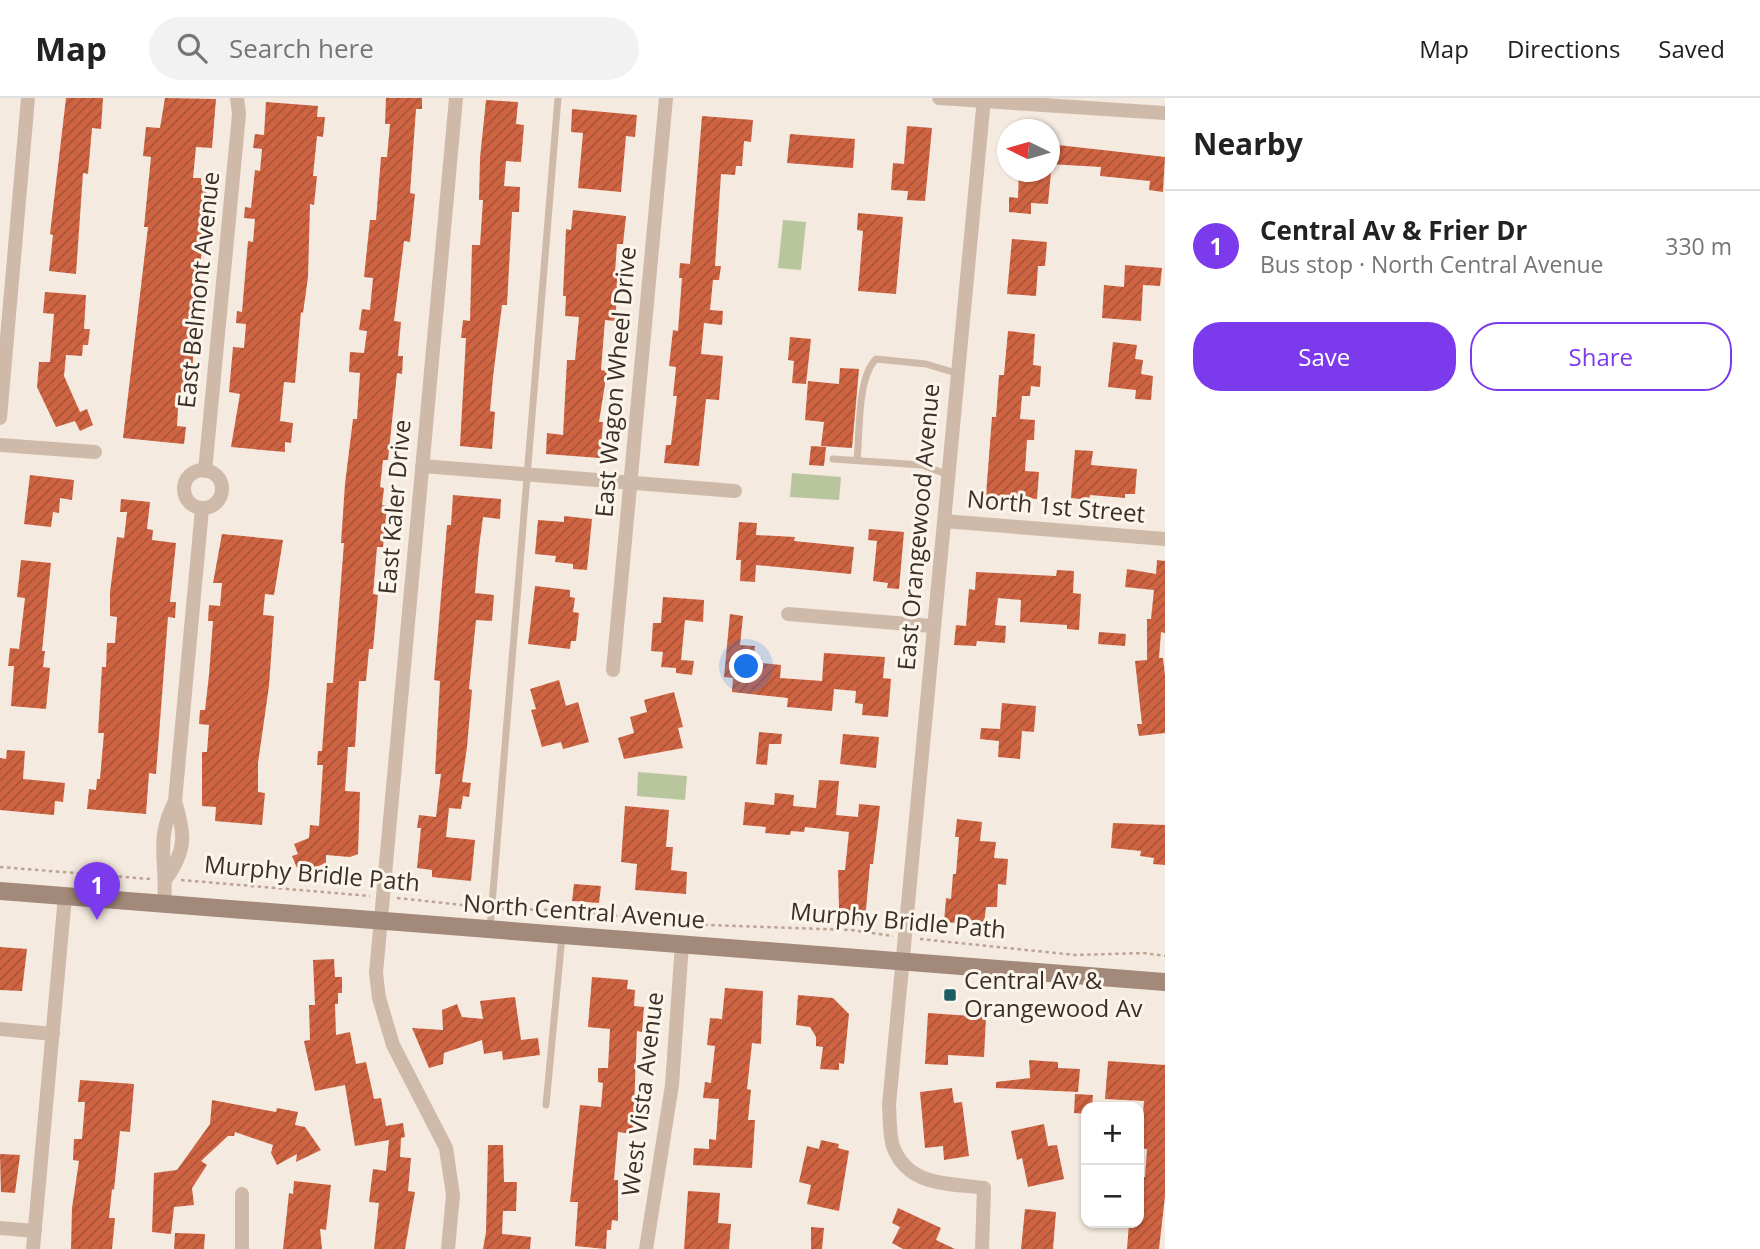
<!DOCTYPE html>
<html lang="en">
<head>
<meta charset="utf-8">
<style>
  :root { --surface:#fff; --page:#f2f2f2; --text:#222; --muted:#767676; --line:#e0e0e0; --accent:#7c3aed }
  body { margin:0; font-family:"Open Sans",sans-serif; background:var(--page); color:var(--text) }
  .controls { position:absolute; right:21px; bottom:21px; display:grid; overflow:hidden; border-radius:14px; box-shadow:0 2px 5px #0004 }
  .controls button { width:63px; height:63px; display:grid; place-items:center; padding:0; border:0; border-bottom:2px solid var(--line); background:var(--surface); color:var(--text); font:35px sans-serif }
  .compass { position:absolute; left:997px; top:21px; width:63px; height:63px; border-radius:50%; background:var(--surface); box-shadow:0 2px 5px #0004; rotate:275deg }
  .you { position:absolute; left:747px; top:569px; width:24px; height:24px; margin:-18px; border:5px solid #fff; border-radius:50%; background:#1a73e8; box-shadow:0 0 0 10px #1a73e833 }
  .badge { display:grid; place-items:center; width:46px; height:46px; border-radius:50%; background:var(--accent); color:#fff; font-size:23px; font-weight:700 }
  .pin { position:absolute; translate:-50% -58px; filter:drop-shadow(0 2px 4px #0008) }
  .pin::after { content:''; position:absolute; top:37px; width:24px; height:21px; background:inherit; clip-path:polygon(0 0,100% 0,50% 100%) }
  .list { margin:0; padding:0; list-style:none }
  h2 { display:flex; justify-content:space-between; align-items:center; height:91px; margin:0; padding:0 28px; font-size:30px }
  h2 small { font-size:23px; font-weight:400; color:var(--muted) }
  .list li { display:grid; grid-template-columns:46px 1fr auto; gap:21px; align-items:center; box-sizing:border-box; height:112px; padding:0 28px; border-top:2px solid var(--line) }
  .list b { display:block; font-size:26px; white-space:nowrap }
  .list p { margin:0; font-size:23px; white-space:nowrap; color:var(--muted) }
  .list em { font-size:23px; font-style:normal; color:var(--muted) }
  .actions { display:flex; gap:14px; padding:21px 28px }
  .actions a { flex:1; padding:16px 0; border:2px solid var(--accent); border-radius:28px; text-align:center; font-size:24px; color:var(--accent) }
  .actions .main { background:var(--accent); color:#fff }
  .icon { flex:none; width:38px; height:38px; fill:none; stroke:currentColor; stroke-width:2; stroke-linecap:round; stroke-linejoin:round }
  .map { position:relative; flex:none; width:1165px; height:1151px; overflow:hidden }
  header { display:flex; align-items:center; gap:42px; box-sizing:border-box; height:98px; padding:0 35px; background:var(--surface); border-bottom:2px solid var(--line) }
  header strong { font-size:33px }
  nav { display:flex; gap:38px; margin-inline-start:auto; font-size:24px }
  .search { width:490px; height:63px; background:var(--page); display:flex; align-items:center; gap:18px; box-sizing:border-box; padding:0 24px; border-radius:38px; color:var(--muted); font-size:26px }
  main { display:flex }
  aside { flex:1; background:var(--surface) }
  .map>svg:first-child { display:block }
  .pitch { fill:#b9c69d }
  .building { fill:url(#building-hatch) }
  .lines { fill:none; stroke-linecap:round; stroke-linejoin:round }
  .path { stroke:#bba493; stroke-width:2.5; stroke-dasharray:3.5 3.5; stroke-linecap:butt }
  .service { stroke:#cfbaaa; stroke-width:7 }
  .minor { stroke:#cfbaaa; stroke-width:14 }
  .secondary { stroke:#a3897a; stroke-width:18 }
  .poi-dot { fill:#1b5d61; stroke:#fcf5ec; stroke-width:2.5 }
  .labels { text-anchor:middle; stroke-width:6; stroke-linejoin:round; paint-order:stroke }
  .street-label { font-size:24px; fill:#3b2f2a; stroke:#fcf5ec }
  .poi-label { font-size:24px; fill:#3b2f2a; stroke:#fcf5ec; text-anchor:start }
</style>
</head>
<body>
<header>
<strong>Map</strong>
<div class="search"><svg class="icon" aria-label="search" viewBox="0 0 24 24"><circle cx="10" cy="10" r="6"/><path d="M15 15l6 6"/></svg>Search here</div>
<nav><a>Map</a><a>Directions</a><a>Saved</a></nav>
</header>
<main>
<div class="map">
<svg width="1165" height="1151" viewBox="0 0 1165 1151">
  <defs>
    <pattern id="building-hatch" width="6" height="6" patternUnits="userSpaceOnUse" patternTransform="scale(1.75)"><rect width="6" height="6" fill="#cf6443"/><path d="M-1 1l2-2M0 6l6-6M5 7l2-2" fill="none" stroke="#a95338"/></pattern>
  </defs>
  <rect width="100%" height="100%" fill="#f5eadf"/>
  <path class="pitch" d="M783,122l23,2 -5,48 -23,-2z
    M792,375l49,4 -2,23 -49,-3z
    M638,674l49,4 -2,24 -48,-4z"/>
  <path class="building" d="M66,0h37l-2,31 -9,-1 -4,46 -5,-1 -7,101 -27,-3 4,-36 -3,-1z
    M165,0l51,1 -4,49 -16,-1 -3,31h8v7h6l-10,124h6l-1,15 -7,-1 -3,55 5,1 -1,15 -17,-1 -2,33 9,1 -2,17 -61,-6 25,-211h-4l7,-70 -8,-1 3,-29 14,1z
    M386,0h36v11h-6l-6,84 5,1 -5,48 -6,-1 -10,80 7,1 -3,34h5l-1,18 -5,-1 -9,87h-5l-3,27 4,1 -2,17 5,1 -4,41h-6l-4,47 5,1 -5,54h-4l-3,32h-7l-4,66h-7l-3,44 15,1 -2,62 -8,3 -24,-2v8l-18,7 -11,-2 -5,-12 6,-2 -4,-10 15,-6 1,-13 9,1 4,-61h-6l1,-14h4l5,-68h6l11,-140h-3l4,-59 8,-65h4l3,-46 -11,-1 1,-20 14,1 3,-22 -8,-1 3,-21 8,1 3,-32 -9,-1 6,-57h6l5,-63h6l3,-33h-5z
    M486,2l32,2 -2,22 8,1 -3,37 -15,-1 -2,25 16,1 -1,25h-7l-5,93h-5l-9,72 -3,34 5,1 -3,37 -32,-3 6,-108h-5l2,-18 7,1 2,-76h8l3,-45h-4l1,-42z
    M266,4l52,4 -1,11h8l-2,20 -6,-1 -4,40h4l-3,29 -4,-1 -2,73 -5,36 -2,-1 -6,71 -11,-1 -4,39 13,2 -2,20 -6,-1v10l-54,-5 9,-53 -11,-2 4,-45 11,1 2,-24 -10,-1 1,-12 5,1 6,-71 5,1 2,-23 -11,-1 1,-11 6,1 4,-38 5,1 2,-22 -9,-1 2,-14 9,1z
    M572,11l65,6 -2,22 -9,-1 -5,56 -43,-4 5,-55 -12,-1z
    M702,18l51,4 -2,22 -7,-1 -2,25h-6l-1,9 -14,-1 -6,92h6l-2,14h-6l-3,30 13,1 -1,14 -18,-2 -3,31 22,2 -4,44 -13,-1 -7,67 -35,-3 2,-18h5l6,-49h-4l3,-29 -7,-1 4,-36 5,1 4,-53h-3l1,-15 10,1z
    M907,28l25,2 -7,73 -18,-1 1,-9 -17,-1 2,-27 11,1z
    M790,36l65,5 -2,29 -66,-5z
    M1049,46l116,13 -2,35 -14,-2 1,-9 -50,-5 1,-9 -52,-3z
    M1019,74h32l-3,32 -17,-1v11l-22,-2v-15l9,1z
    M573,112l53,6 -3,28h-6l-2,28 4,1 -4,48 -10,-1 -4,50 6,1 -8,51h4l-3,36 -54,-4 1,-21 16,2 4,-75h8l4,-43 -14,-1 1,-20h-3l3,-67 5,1z
    M858,115l45,4 -7,77 -38,-3 5,-60 -6,-1z
    M1012,141l35,3 -2,24h-7l-2,30 -29,-2z
    M1125,167l37,3 -2,18 -17,-1 -2,36 -39,-3 2,-33 20,2z
    M45,194l41,3 -2,34h6l-2,16h-5l-1,11 -16,-1 -2,21 16,36 7,-3 6,16 -13,6 -5,-10 -19,6 -19,-40 2,-25h11l4,-48 -11,-1z
    M1008,233l27,3 -2,31 8,1 -1,21 -9,-1 -1,10h-8l-2,23 15,1 -1,20h-7l-2,31 14,1 -2,27 -51,-4 6,-78h4l3,-42h5z
    M790,239l21,2 -5,45 -14,-1 2,-22 -6,-1z
    M1113,244l24,3 -2,14 8,1 -2,14 12,2 -2,24 -16,-1 1,-9 -28,-3z
    M840,270l19,1 -7,79 -31,-2 3,-24 -19,-2 3,-39 31,3z
    M811,348l15,1 -2,19 -15,-1z
    M1075,352l18,1 -2,14 46,4 -2,25h-10v4l-35,-3 -1,5 -18,-2z
    M30,377l44,5 -2,20 -12,-2 -1,15 -6,-1 -2,15 -27,-3z
    M453,397l48,4 -1,20 -17,-2 -4,30 -4,46 19,2 -2,26 -16,-1 -7,69 3,1 -5,57 -5,35 9,1 -2,14 -6,-1 -2,13 -12,-1 -3,29 29,3 -4,41 -39,-4v-7l-15,-2 4,-40h-4l2,-13 17,2 5,-43h-6l5,-93 -6,-1 13,-155h4z
    M121,401l29,3 -3,27 6,1 -1,10 24,3 -6,59h6l-1,16 -7,-1 -12,157 -7,-1 -3,41 -59,-5 2,-20 7,1 1,-11h3l4,-46h-6l4,-66h4l1,-24h8l2,-26 -7,-1v-24l7,-55 7,1 3,-26h-7z
    M564,418l28,3 -5,51 -14,-1v-5l-18,-2 1,-6 -21,-2 3,-34 26,2z
    M739,424l18,1 -1,12 39,2 -1,4 60,6 -3,27 -95,-9 -1,17 -15,-1 1,-21h-5z
    M869,431l35,3 -5,57 -12,-1 1,-5 -15,-2 4,-40 -9,-1z
    M222,436l61,6 -9,55 -9,-1 -2,21 11,1 -5,70 -11,77v29l7,1 -3,32 -47,-4 1,-14 -14,-1v-54h5l2,-27 -10,-1 1,-14h5l4,-35 4,-54h-5l1,-16 11,1 2,-23h-9z
    M21,462l30,3 -9,88h3l-2,16 7,1 -4,41 -35,-3 3,-40h-6l2,-18 9,1 6,-51 -8,-1z
    M1157,462l8,1v72l-4,-1 -2,26h4l2,17v58l-26,3 -2,-12h5l-7,-63 12,-1v-41h4l3,-29 -29,-3 2,-18 29,5z
    M1057,472l17,1 -1,22 8,1 -2,36 -12,-1v-4l-47,-3 1,-22 -23,-2 -3,27 11,1 -1,17 -28,-2 -1,5 -22,-1 2,-20 10,1 3,-37 6,1 1,-18 80,4z
    M535,488l35,4v7l5,1 -2,14 6,1 -3,28h-5l-1,8 -42,-5z
    M663,499l41,3 -1,22 -18,-2 -4,40 13,1 -2,14 -16,-2v-5l-15,-1 2,-15 -12,-1 2,-28h8z
    M730,516l13,2 -3,29 15,1 -1,11 8,1 -1,5 20,2 -1,13 42,3 2,-28 61,4 -2,21 8,1 -3,38 -26,-2 1,-11 -8,-1 1,-12 -22,-2 -2,22 -45,-4 1,-9 -56,-6 1,-14 -9,-1z
    M1099,534l27,2 -1,12 -27,-2z
    M559,582l7,26 12,-4 11,40 -26,7 -2,-7 -19,5 -11,-37 5,-1 -6,-20z
    M674,594l9,35 -5,1 5,20 -59,11 -6,-21 16,-5 -4,-16 17,-5 -3,-12z
    M1002,605l34,3 -2,26 -12,-1 -2,28 -22,-2 1,-16 -19,-2 1,-11 19,1z
    M759,634l23,2 -1,10h-12l-2,21 -11,-1z
    M843,636l36,3 -3,31 -36,-4z
    M7,652l18,1 -2,28 42,4 -2,19 -8,-1 -1,14 -54,-5v-52l6,1z
    M819,682l20,1 -3,34 22,2 1,-13 21,2 -7,58h-3l-5,57 -20,-1 1,-11 -7,-1 -1,-38h7l4,-38 -44,-5 -1,5 -13,-1 -1,4 -25,-2 1,-6 -23,-2 2,-23 29,3 1,-12 19,2 -1,11 23,2z
    M625,708l44,4 -3,37h7l-2,23 16,2 -1,22 -51,-4 2,-26 -16,-2z
    M957,721l25,3 -2,19 16,1 -2,16 14,1 -2,26 -8,-1 -1,23h-11l-2,18 -40,-3 2,-24 5,1 2,-25h3l3,-37h-4z
    M1113,725l52,2v40l-12,-1 1,-6 -14,-2 1,-5 -30,-3z
    M574,786l27,2 -2,17 -27,-2z
    M0,849l27,2 -5,42 -22,-1z
    M334,861l1,18h7v16h-4v11h-3l1,31 14,-3 6,32 10,-2 8,37 7,-1 5,28 17,-3 2,14 -4,1 -1,19 11,1 -3,33 7,1 -10,57h-31l5,-46 -10,-1 4,-33 13,2 3,-31 -34,6 -10,-61 -30,6 -11,-50 6,-1 -1,-35h6l-2,-45z
    M592,879l36,3 -1,9 8,1 -1,16 10,1 -2,25 -5,-1 -4,103 -15,-2 -4,48h4v41l-6,-1 -1,10h-4l-1,19 -31,-3 3,-44h-8l10,-97 21,2 2,-24 -5,-1v-14h10l2,-39 -22,-2z
    M725,890l38,3 -2,53 -9,-1 -5,46 4,1 -3,30h7l-3,48 -59,-3 1,-17 15,1v-10l7,1 3,-41 -16,-1 2,-16 6,1 4,-37 -8,-1 3,-27 12,1z
    M798,897l35,3 16,16 -5,50 -5,-1v7l-19,-1 3,-22 -7,-1v-9l-6,-10 -14,-2z
    M515,899l6,43 17,-2 2,17 -37,5 -1,-9 -18,3 -2,-14 -38,13 -1,11 -14,4 -17,-40 31,2 -1,-20 15,-6 5,13 21,2 -3,-18z
    M928,915l58,4 -2,40 -36,-2v10l-23,-1z
    M1029,962l29,2v6l22,1 -2,23 -82,-4v-6l34,-4z
    M1108,963l57,4v131l-6,53h-32l2,-26h10v-46h6l2,-28 -7,-1 4,-47 -39,-2z
    M80,982l54,4 -4,48 -10,-1 -6,59 -2,-1 -3,29h6l-3,31h-41l1,-41 7,-47 -6,-1 1,-21h8l3,-37h-7z
    M952,990l2,15 8,-1 7,54 -25,4 -1,-14 -18,2 -5,-56z
    M1075,996l18,1 -1,12h-6v7l-12,-1z
    M212,1002l64,12 1,-4 21,4 -3,13 10,2 16,23 -25,12 1,-8 -20,11 -6,-12 2,-8 -38,-13 -1,4h-6l-27,25 6,4 -15,23 2,17 -20,2 -3,27 -19,-2 2,-59 23,-3 33,-46z
    M1044,1026l4,22 9,-1 7,34 -36,8 -6,-29 -5,2 -6,-29z
    M821,1042l18,4 -1,4 11,3 -10,60 -32,-7 4,-19 -12,-3 8,-36 12,3z
    M488,1047h15l1,37h13l-1,29h-13l-1,23 29,3 -1,12h-47l3,-17z
    M0,1056l20,1 -5,38 -14,-1z
    M294,1083l37,4 -5,45 -6,-1 2,20h-39l6,-56 4,1z
    M688,1093l32,2 -2,30 13,1 -2,25h-45z
    M898,1110l43,20 -5,12 19,9h-52l-11,-6 8,-16 -8,-4z
    M1025,1111l31,3 -3,37h-32z
    M811,1129l13,1 -2,21h-11z
    M175,1135l30,1 -1,15h-30z"/>
  <g class="lines">
    <path class="path" d="M0,769l150,12
      M181,782l189,16
      M397,800l84,9
      M502,811l60,1 147,15 142,5 42,6
      M920,841l155,16 69,-2 21,3"/>
    <path class="service" d="M833,361l89,6 24,9
      M857,362c3,-28 0,-82 19,-101l50,5 30,9
      M490,831l68,-831
      M546,1007l16,-169"/>
    <path class="minor" d="M939,0l226,15
      M0,320l28,-320
      M0,347l95,7
      M422,368l313,25
      M184 391a19 19 0 1 1 38 0a19 19 0 1 1-38 0Z
      M205,373l34,-357 -2,-16
      M944,423l221,18
      M788,516l144,12
      M613,572l53,-572
      M166,781c21,-30 19,-45 9,-78l27,-292
      M164,805c4,-41 -10,-61 11,-102
      M0,931l53,5
      M0,1130l35,3
      M33,1151l32,-353
      M242,1151v-55
      M448,1151l5,-54 -7,-47 -53,-103 -14,-47 -3,-25 80,-875
      M646,1151l26,-164 10,-141
      M982,1151l2,-61c-34,-5 -74,-1 -90,-39 -5,-12 -4,-31 -5,-44l95,-1007"/>
    <path class="secondary" d="M0,793l1165,91"/>
  </g>
  <rect class="poi-dot" x="943" y="890" width="14" height="14" rx="3.5"/>
  <g class="labels">
    <g class="street-label">
      <text transform="translate(199 192) rotate(-84)" y="8">East Belmont Avenue</text>
      <text transform="translate(616 284) rotate(-85)" y="8">East Wagon Wheel Drive</text>
      <text transform="translate(395 409) rotate(-85)" y="8">East Kaler Drive</text>
      <text transform="translate(1056 409) rotate(5)" y="8">North 1st Street</text>
      <text transform="translate(919 429) rotate(-85)" y="8">East Orangewood Avenue</text>
      <text transform="translate(312 776) rotate(5)" y="8">Murphy Bridle Path</text>
      <text transform="translate(584 814) rotate(4)" y="8">North Central Avenue</text>
      <text transform="translate(898 823) rotate(5)" y="8">Murphy Bridle Path</text>
      <text transform="translate(643 996) rotate(-83)" y="8">West Vista Avenue</text>
    </g>
    <g class="poi-label">
      <text x="964" y="891">Central Av &amp;<tspan x="964" dy="28">Orangewood Av</tspan></text>
    </g>
  </g>
</svg>
<div class="controls">
<button>+</button>
<button>−</button>
</div>
<svg class="compass" viewBox="-18 -18 36 36"><path d="M0-13l5 13h-10z" fill="#e53935"/><path d="M0 13l5-13h-10z" fill="#767676"/></svg>
<div class="you"></div>
<div class="pin badge" style="left:97px;top:822px">1</div>
</div>
<aside>
<h2>Nearby<small></small></h2>
<ul class="list">
<li><span class="badge">1</span><div><b>Central Av &amp; Frier Dr</b><p>Bus stop · North Central Avenue</p></div><em>330 m</em></li>
</ul>
<div class="actions"><a class="main">Save</a><a>Share</a></div>
</aside>
</main>
</body>
</html>
